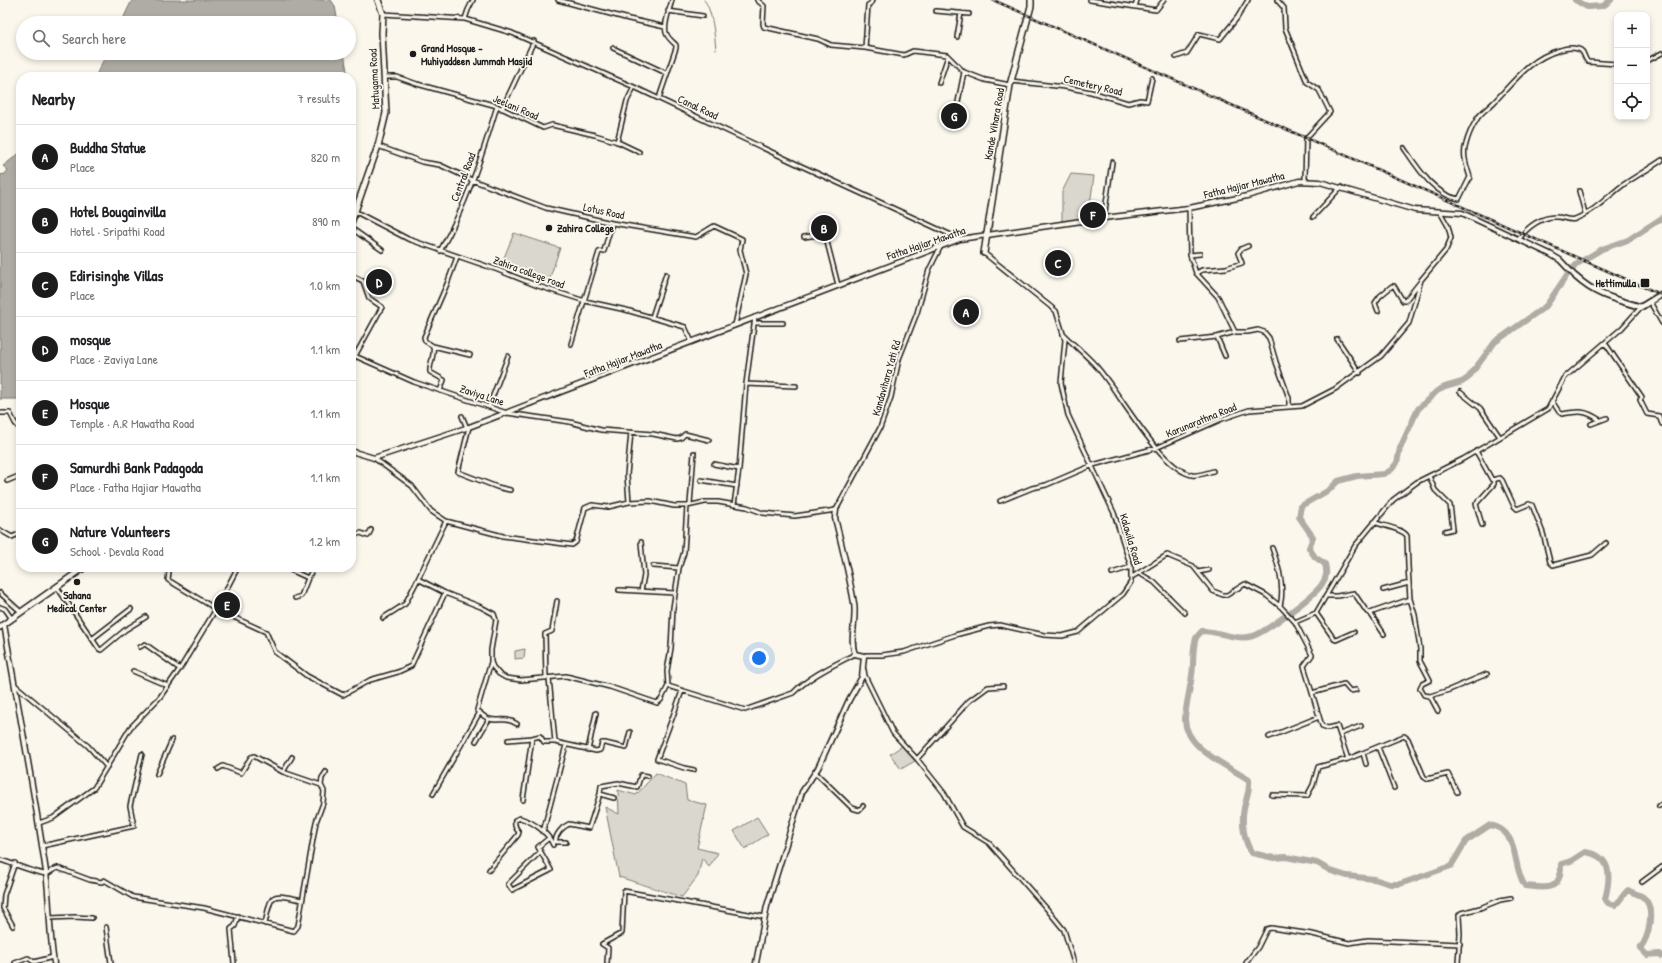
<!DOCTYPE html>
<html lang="en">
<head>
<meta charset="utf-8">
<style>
  :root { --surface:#fff; --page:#f2f2f2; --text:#202124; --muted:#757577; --line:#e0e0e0; --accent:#1c1c1c }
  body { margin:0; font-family:"Patrick Hand",sans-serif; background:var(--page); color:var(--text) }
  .controls { position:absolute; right:12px; top:12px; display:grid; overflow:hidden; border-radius:8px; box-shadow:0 2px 6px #0003 }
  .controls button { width:36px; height:36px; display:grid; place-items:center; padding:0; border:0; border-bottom:1px solid var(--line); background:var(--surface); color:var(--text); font:20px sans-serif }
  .you { position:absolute; left:759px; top:658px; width:14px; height:14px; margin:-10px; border:3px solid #fff; border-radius:50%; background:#1a73e8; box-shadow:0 0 0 6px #1a73e833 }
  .badge { display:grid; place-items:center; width:26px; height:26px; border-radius:50%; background:var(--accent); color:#fff; font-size:13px; font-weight:700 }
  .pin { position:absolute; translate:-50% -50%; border:2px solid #fff; box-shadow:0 1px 4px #0006 }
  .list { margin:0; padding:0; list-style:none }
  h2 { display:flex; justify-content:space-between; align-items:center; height:52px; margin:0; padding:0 16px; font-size:17px }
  h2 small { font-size:13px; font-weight:400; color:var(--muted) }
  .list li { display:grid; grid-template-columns:26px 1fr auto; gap:12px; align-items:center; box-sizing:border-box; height:64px; padding:0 16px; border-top:1px solid var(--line) }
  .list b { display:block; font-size:15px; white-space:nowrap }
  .list p { margin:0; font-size:13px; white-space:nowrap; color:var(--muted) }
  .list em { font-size:13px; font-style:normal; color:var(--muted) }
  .icon { flex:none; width:22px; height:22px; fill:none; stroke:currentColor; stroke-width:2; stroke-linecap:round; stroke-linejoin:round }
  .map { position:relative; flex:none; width:1662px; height:963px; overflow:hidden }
  .search { position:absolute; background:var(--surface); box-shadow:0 2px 6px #0003; left:16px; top:16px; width:340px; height:44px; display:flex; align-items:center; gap:10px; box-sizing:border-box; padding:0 14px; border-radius:22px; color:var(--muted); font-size:15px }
  .panel { position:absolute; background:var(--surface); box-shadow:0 2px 6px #0003; left:16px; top:72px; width:340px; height:500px; border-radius:16px }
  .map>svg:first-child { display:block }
  .green { fill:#dad7ce; stroke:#7b7a75 }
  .water { fill:#afaca5; stroke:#74726e }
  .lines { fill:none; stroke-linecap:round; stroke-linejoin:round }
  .stream { stroke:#74726e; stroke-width:1 }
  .river { stroke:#afaca5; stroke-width:6 }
  .minor-casing { stroke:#1c1c1c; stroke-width:6 }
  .tertiary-casing { stroke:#1c1c1c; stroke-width:7 }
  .secondary-casing { stroke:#1c1c1c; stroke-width:8 }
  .primary-casing { stroke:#1c1c1c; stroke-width:8 }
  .minor { stroke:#fbf7ec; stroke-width:3 }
  .tertiary { stroke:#fbf7ec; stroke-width:4 }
  .secondary { stroke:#fbf7ec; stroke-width:4.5 }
  .primary { stroke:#fbf7ec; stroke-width:5 }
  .rail-casing { stroke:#1c1c1c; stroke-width:2.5 }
  .rail { stroke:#fbf7ec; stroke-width:1; stroke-dasharray:3; stroke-linecap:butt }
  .poi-dot { fill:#1c1c1c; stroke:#fbf7ec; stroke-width:1.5 }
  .labels { text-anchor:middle; stroke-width:3.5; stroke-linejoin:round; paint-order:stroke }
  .poi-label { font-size:11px; font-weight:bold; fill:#1c1c1c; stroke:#fbf7ec; text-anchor:start }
  .street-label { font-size:11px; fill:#1c1c1c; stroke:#fbf7ec }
</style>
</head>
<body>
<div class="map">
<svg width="1662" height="963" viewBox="0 0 1662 963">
  <rect width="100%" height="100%" fill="#fbf7ec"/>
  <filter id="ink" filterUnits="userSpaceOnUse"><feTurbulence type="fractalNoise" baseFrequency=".025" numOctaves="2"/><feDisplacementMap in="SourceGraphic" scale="8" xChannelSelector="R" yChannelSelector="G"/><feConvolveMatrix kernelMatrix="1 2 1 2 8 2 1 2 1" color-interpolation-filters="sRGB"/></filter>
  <g filter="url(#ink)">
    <path class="green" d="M1071,174l23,2 -6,43 -26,2v-29z
      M514,233l46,15 -11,32 -48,-15z
      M525,649l-1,9 -9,1v-8z
      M902,746l13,15 -14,8 -11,-15z
      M656,773l29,12 2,15 20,5 -10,43 21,5 -9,14 -7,-9 -4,18 -16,21 -63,-20 -14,-70 14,7 -1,-24 18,5z
      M757,817l11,17 -23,15 -11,-18z"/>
    <path class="water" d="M132,0h199l4,6 3,17h-217z
      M107,53h237l4,24h-253z
      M21,152v241l-2,6h-19v-224l5,-1 3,-4 -5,-4z"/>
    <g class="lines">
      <path class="stream" d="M704,0c8,8 11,38 12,50"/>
      <path class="river" d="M1575,0l12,7 16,-1 8,-6
        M1662,218l-34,22 -26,9 -25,15 -10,11 -21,31 -51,36 -27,36 -6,4 -17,5 -8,4 -19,18 -18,39 -3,15 -6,7 -7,4 -27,2 -19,5 -9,9 -28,16 -2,11 14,20 -4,11 6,9 10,7c2,8 2,13 -3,20 -6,11 -57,48 -69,52 -18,5 -34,-5 -51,-5 -2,2 -5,5 -6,7 -4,10 -2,27 -4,37 -2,15 -6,29 -7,43 -1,30 43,48 64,62 1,13 -3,17 -5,28 -3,14 0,34 8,45l22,5 12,-1 31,6 14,8 16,5 27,3 16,5h10l51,-18 15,-25 24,-16c31,6 21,41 35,61 22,2 36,6 36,-22l10,-3 14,-9c27,4 26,24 20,47l3,4 7,2c6,-4 7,-10 13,-15 4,3 11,4 15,7 13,10 6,41 -3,51l7,7 13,-1 2,2"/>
      <g class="minor-casing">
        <path id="minor" d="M558,0l71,19 36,8
          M757,0l7,6 -1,18 1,3 54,12 13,6 34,3 39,7 9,-4 34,4 17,17
          M1090,0l66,10 8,-10
          M1277,0l7,8 1,20 22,54 12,8 11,22 -24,26 -1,42
          M1135,7l2,-7
          M668,11l35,5
          M936,11l33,3
          M383,14l82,5 47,14 122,54 163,77 163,75
          M465,19l3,-9 5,-10
          M957,37l4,-24
          M613,48l53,25
          M865,48l3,-43 3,-2 1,-3
          M1176,57l11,-4 12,-19 21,5 17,-21 11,-18
          M1647,61l15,-8
          M385,77h12l20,7 80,22 46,22 9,-3 43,10 23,7 21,10
          M1011,81l54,6 26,5 37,11 12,-3 7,1 5,-23
          M939,83l9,-27
          M659,98l17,-50v-3c-3,-3 -7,-6 -9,-10 -5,-7 3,-27 5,-35
          M957,107l7,-35 21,8 25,5
          M502,109l32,-68
          M617,142l10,-41 7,-14
          M378,146l44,16 18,3 32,15 74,28 66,15 84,14 18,-11 28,13 -2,11 6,24 -11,51
          M1404,148c13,19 30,47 55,51l11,-22c-3,-10 -8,-22 -4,-33 2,-8 6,-17 11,-25 4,-7 13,-12 19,-19 19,-20 35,-42 64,-50 6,-2 11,-3 18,-1 7,1 5,9 10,13l29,2
          M1579,191l6,22
          M1189,208l1,47 6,18 22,24 17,35h13l10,-2 6,2 5,6 7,24 13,36v9
          M356,212l52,27 90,31 40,16 47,15 41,9 59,17 7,15
          M1313,217l28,-30
          M1104,218l8,-56
          M351,228l31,22
          M804,237l21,-3 13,51
          M1519,239c8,-12 23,-23 38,-22 7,0 11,4 18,2 19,-7 32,-22 48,-34 13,-9 26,-16 39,-25
          M440,251c26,-45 42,-95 57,-145
          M1190,255l10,-1
          M1196,273l6,-3 24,-2 16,-5 -4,-10 3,-4 7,-3
          M351,275l12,6 6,17 13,9 -27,49 59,26 93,31 63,9 31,8 52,4 24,5 4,-1 4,-4 24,6
          M1650,302l12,21
          M1378,311l-3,-8 5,-7 12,-10h2l9,15h2l15,-19
          M652,317l14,-43
          M755,323h28
          M1063,334c11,11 23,21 33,32 23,25 63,102 96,109 6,1 15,-2 21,-4
          M1217,337l8,19
          M1337,339l23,34
          M1180,341l37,-4 18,-5
          M1605,343l37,54 -2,3 7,14 12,2 3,8
          M571,344l28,-92 5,-1 8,-28
          M433,346l37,9
          M351,363l4,-7
          M746,384l50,2
          M440,391l4,-11 -14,-8c-1,-8 5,-16 3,-26l-8,-5 -1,-4 23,-53 10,-27
          M1460,392l20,16 20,29
          M1552,401l7,11 3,2c18,-3 23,-4 38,6
          M489,406l19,-50
          M0,413h10l5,10 6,7
          M462,416l5,12
          M1591,424l16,-6
          M469,427l-11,45 39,15 13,3
          M1476,451l16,29 8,-2 2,2 12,26 3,3 12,-5 3,1 11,28 7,29 3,3 39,-10 14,-12
          M374,458l38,28 19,25 15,10 57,15 69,9 4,-3 9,-34 7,-3 16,2 21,-5 21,-1 24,5h13l18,-4h13l29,5 16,6 32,3 41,-6 44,-82 11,-31 8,-38 18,-46 12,-43 12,-24
          M714,464l25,5
          M1429,476l6,14 15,15 3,24 -8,2
          M701,480l36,6
          M7,481l12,-5 2,-3
          M1000,501l32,-13 14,-3 47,-20 63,-17 66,-29 27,-9 53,-4 33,-17 46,-33 28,-33 12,-43 25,-30 5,-12 -3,-12 -8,-14
          M629,502l-2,-27 4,-43
          M690,504l4,-51
          M734,505l5,-36 7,-85 9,-67
          M446,521l-28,58 27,14 36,14 13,7 2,6 -5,30v12l2,5 6,7 7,4 15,2 45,-4 44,11 47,16 4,-3 7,-14 77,24 48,-17c17,-17 41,-28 62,-39
          M1374,522c9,4 30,7 33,14l1,30 2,33
          M1482,525l-6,-21 18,-20v-3
          M0,530l12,7 9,-4
          M351,531l7,3 3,-1 7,3 3,-6
          M641,542l3,33 -3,16
          M1272,548c7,18 13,39 8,58
          M653,566l26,2
          M163,567l6,5 -1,8 48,29 50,23 9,20 32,24 36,19 27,-15 28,-8 13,-6 34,-73
          M284,567l24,11 6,-11
          M1198,572l11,-2
          M1112,573l19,-6
          M1139,573l15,9 31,31
          M1132,577l35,-22 26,11 20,25 10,4h4l18,-11 21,11 15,12 14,15 21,-9 39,-67 38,-46 24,-18 46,-23 85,-50 17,-32 57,-49 19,-21
          M57,587l42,62 2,1 24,-20 21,-13
          M619,590l56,3
          M1383,590l26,-7
          M0,593l21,19
          M1326,596h11l17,-3 13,19 3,1 40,-14 5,16 5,34v12l10,19 -8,4 -2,4 4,7 6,1 8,15
          M295,598l6,-2 7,-18
          M0,607l5,2 7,10
          M1316,613l18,26 2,1 18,-8
          M1370,613l14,21
          M383,618l22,-14 13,-25
          M1295,622l17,33 -8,11 18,60 6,2 9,-2 11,33
          M92,639l39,-30
          M140,647l5,-3 35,25
          M864,656l2,-1h16l22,-3 51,-17 34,-9 11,-1 44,10 18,1 16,-4 45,-38 8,-12v-15l-17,-54 -46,-98 -7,-32 4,-43 -9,-29 -72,-58
          M491,662l-14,48c18,19 23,3 40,14
          M864,670l1,6 28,57 24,26 27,34 19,34 26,16 58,66 17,21 10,33
          M133,671l35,15
          M546,678l-1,-44 7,-3 5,-30
          M549,678l6,64 41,9 4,-1 2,-7h3l21,5 4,-16
          M15,685l73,61 19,21
          M668,686l-1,-15 4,-23 2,-40 6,-40 5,-16 3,-46
          M682,691l-9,25 -16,43 27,9 10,2
          M1312,693l32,-9 6,7 6,-1
          M1430,696l19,-6 38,-16
          M1340,734l21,-8
          M1269,737l50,-20
          M508,740l24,-2
          M476,741l13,-22
          M1378,747l16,41
          M588,750l8,-37
          M1363,753l3,11
          M917,759l52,-58 19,-14 15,-1
          M218,769l5,-3 18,7 10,-16 3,-1 29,16 38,13 1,-7 4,-6
          M283,772l9,-15
          M815,772l37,36 7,2 4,-4
          M157,774l15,-34
          M433,794l47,-82
          M600,794l1,-8 17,-3 19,4 4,-12 7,1
          M1272,795l35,1 6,-11 5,-18 30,-8 56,-23 4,3 16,38 3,2 21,-5 9,18
          M523,800l9,-62 8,-2 4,6h11
          M1659,806l3,-2
          M39,823l14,-5 41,-30 36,-60 30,-31 21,-30 35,-58 22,-42
          M543,832l23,-87
          M555,842c1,-8 7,-15 14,-18l20,4 11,-34 14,4
          M555,842h11
          M42,846l92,-20 -4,-20 12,-52
          M540,852l-32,32 4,6 39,-20 -13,-23 11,-9
          M0,860c9,2 41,15 47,14 3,-2 7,-5 11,-6l32,12 12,2 2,-2 29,17 71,11 90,23 4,-5 18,-104 7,-19 1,-12 -3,-6
          M489,870l29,-35 1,-3c-4,-4 -5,-7 -4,-12l5,-2c13,4 28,14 33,27
          M1642,882l20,-15
          M49,918l26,-1 17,1
          M265,924c7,-33 5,-30 37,-24
          M13,926l-10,-18 1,-13 11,-32
          M106,927l5,36
          M15,963l13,-5 6,4 19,-5
          M234,963l-3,-34 4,-3 3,-10
          M607,963l1,-15 -6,-4 20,-11 2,-42 141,26
          M1246,963l12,-16 9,-18 4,-1 41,6 37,9 19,-3 92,4
          M1458,963l2,-29 -1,-19 2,-2 19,-5 20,-8 11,-2"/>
      </g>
      <g class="tertiary-casing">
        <path id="tertiary" d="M351,451l23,7 95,-31 491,-188 135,-20 94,-11 58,-12 52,-15 21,1 95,28 47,3 88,41 10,6 16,17
          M4,624c14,83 30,165 42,248 4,30 3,61 8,91
          M756,963l11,-57 35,-114 16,-24 31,-68 13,-23 2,-21 -9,-2c-6,-15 2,-34 -1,-51 -5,-29 -12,-57 -19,-85l1,-8"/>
      </g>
      <g class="secondary-casing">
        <path id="secondary" d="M1576,277c21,19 39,22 65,30l21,-13"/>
      </g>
      <g class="primary-casing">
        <path id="primary" d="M351,223l27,-77 8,-33 -4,-80 1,-19 -5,-14
          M984,253l26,-168 21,-79v-6
          M0,627l85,-60"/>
      </g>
      <use href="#minor" class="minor"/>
      <use href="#tertiary" class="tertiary"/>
      <use href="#secondary" class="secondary"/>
      <use href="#primary" class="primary"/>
      <g class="rail-casing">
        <path id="rail" d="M993,0l669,295"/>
      </g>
      <use href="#rail" class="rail"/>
    </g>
  </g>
  <g class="poi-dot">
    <circle cx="413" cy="54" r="4"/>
    <circle cx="549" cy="228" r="4"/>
    <rect x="1640" y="278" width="10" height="10" rx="2"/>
    <circle cx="77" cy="582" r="4"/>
  </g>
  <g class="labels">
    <g class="poi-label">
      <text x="421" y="52">Grand Mosque -<tspan x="421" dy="13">Muhiyaddeen Jummah Masjid</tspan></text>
      <text x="557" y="232">Zahira College</text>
      <text x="1636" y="287" text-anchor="end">Hettimulla</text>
      <text x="77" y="599" text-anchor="middle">Sahana<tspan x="77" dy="13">Medical Center</tspan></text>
    </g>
    <g class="street-label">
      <text transform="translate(374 79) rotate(-93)" y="4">Matugama Road</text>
      <text transform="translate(1093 85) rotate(13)" y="4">Cemetery Road</text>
      <text transform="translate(516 107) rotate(23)" y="4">Jeelani Road</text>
      <text transform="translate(698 107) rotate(25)" y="4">Canal Road</text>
      <text transform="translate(994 124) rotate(-80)" y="4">Kande Vihara Road</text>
      <text transform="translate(463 177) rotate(-69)" y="4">Central Road</text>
      <text transform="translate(1244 185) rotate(-14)" y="4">Fatha Hajiar Mawatha</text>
      <text transform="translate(604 211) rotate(12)" y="4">Lotus Road</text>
      <text transform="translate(926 243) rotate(-19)" y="4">Fatha Hajiar Mawatha</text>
      <text transform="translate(529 272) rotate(20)" y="4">Zahira college road</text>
      <text transform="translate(623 359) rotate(-21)" y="4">Fatha Hajiar Mawatha</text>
      <text transform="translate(886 378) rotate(-74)" y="4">Kandavihara Yati Rd</text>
      <text transform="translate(482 395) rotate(18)" y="4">Zaviya Lane</text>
      <text transform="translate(1201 420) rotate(-22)" y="4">Karunarathna Road</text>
      <text transform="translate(1131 539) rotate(73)" y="4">Kalawila Road</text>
    </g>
  </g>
</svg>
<div class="controls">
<button>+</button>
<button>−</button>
<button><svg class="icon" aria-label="locate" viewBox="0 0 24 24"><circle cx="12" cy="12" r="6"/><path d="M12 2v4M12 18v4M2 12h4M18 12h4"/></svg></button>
</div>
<div class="you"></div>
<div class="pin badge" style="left:966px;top:312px">A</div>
<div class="pin badge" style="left:824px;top:228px">B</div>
<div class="pin badge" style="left:1058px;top:263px">C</div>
<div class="pin badge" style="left:379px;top:282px">D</div>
<div class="pin badge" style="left:227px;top:605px">E</div>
<div class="pin badge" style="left:1093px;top:215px">F</div>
<div class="pin badge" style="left:954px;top:116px">G</div>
<div class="search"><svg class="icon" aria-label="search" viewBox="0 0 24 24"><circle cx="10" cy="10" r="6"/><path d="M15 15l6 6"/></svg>Search here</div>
<section class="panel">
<h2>Nearby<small>7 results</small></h2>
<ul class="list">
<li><span class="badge">A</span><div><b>Buddha Statue</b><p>Place</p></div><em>820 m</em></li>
<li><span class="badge">B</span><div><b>Hotel Bougainvilla</b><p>Hotel · Sripathi Road</p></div><em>890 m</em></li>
<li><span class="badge">C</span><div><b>Edirisinghe Villas</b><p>Place</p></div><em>1.0 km</em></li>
<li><span class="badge">D</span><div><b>mosque</b><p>Place · Zaviya Lane</p></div><em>1.1 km</em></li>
<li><span class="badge">E</span><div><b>Mosque</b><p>Temple · A.R Mawatha Road</p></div><em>1.1 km</em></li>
<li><span class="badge">F</span><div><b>Samurdhi Bank Padagoda</b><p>Place · Fatha Hajiar Mawatha</p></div><em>1.1 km</em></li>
<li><span class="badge">G</span><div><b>Nature Volunteers</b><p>School · Devala Road</p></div><em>1.2 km</em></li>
</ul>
</section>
</div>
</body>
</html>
